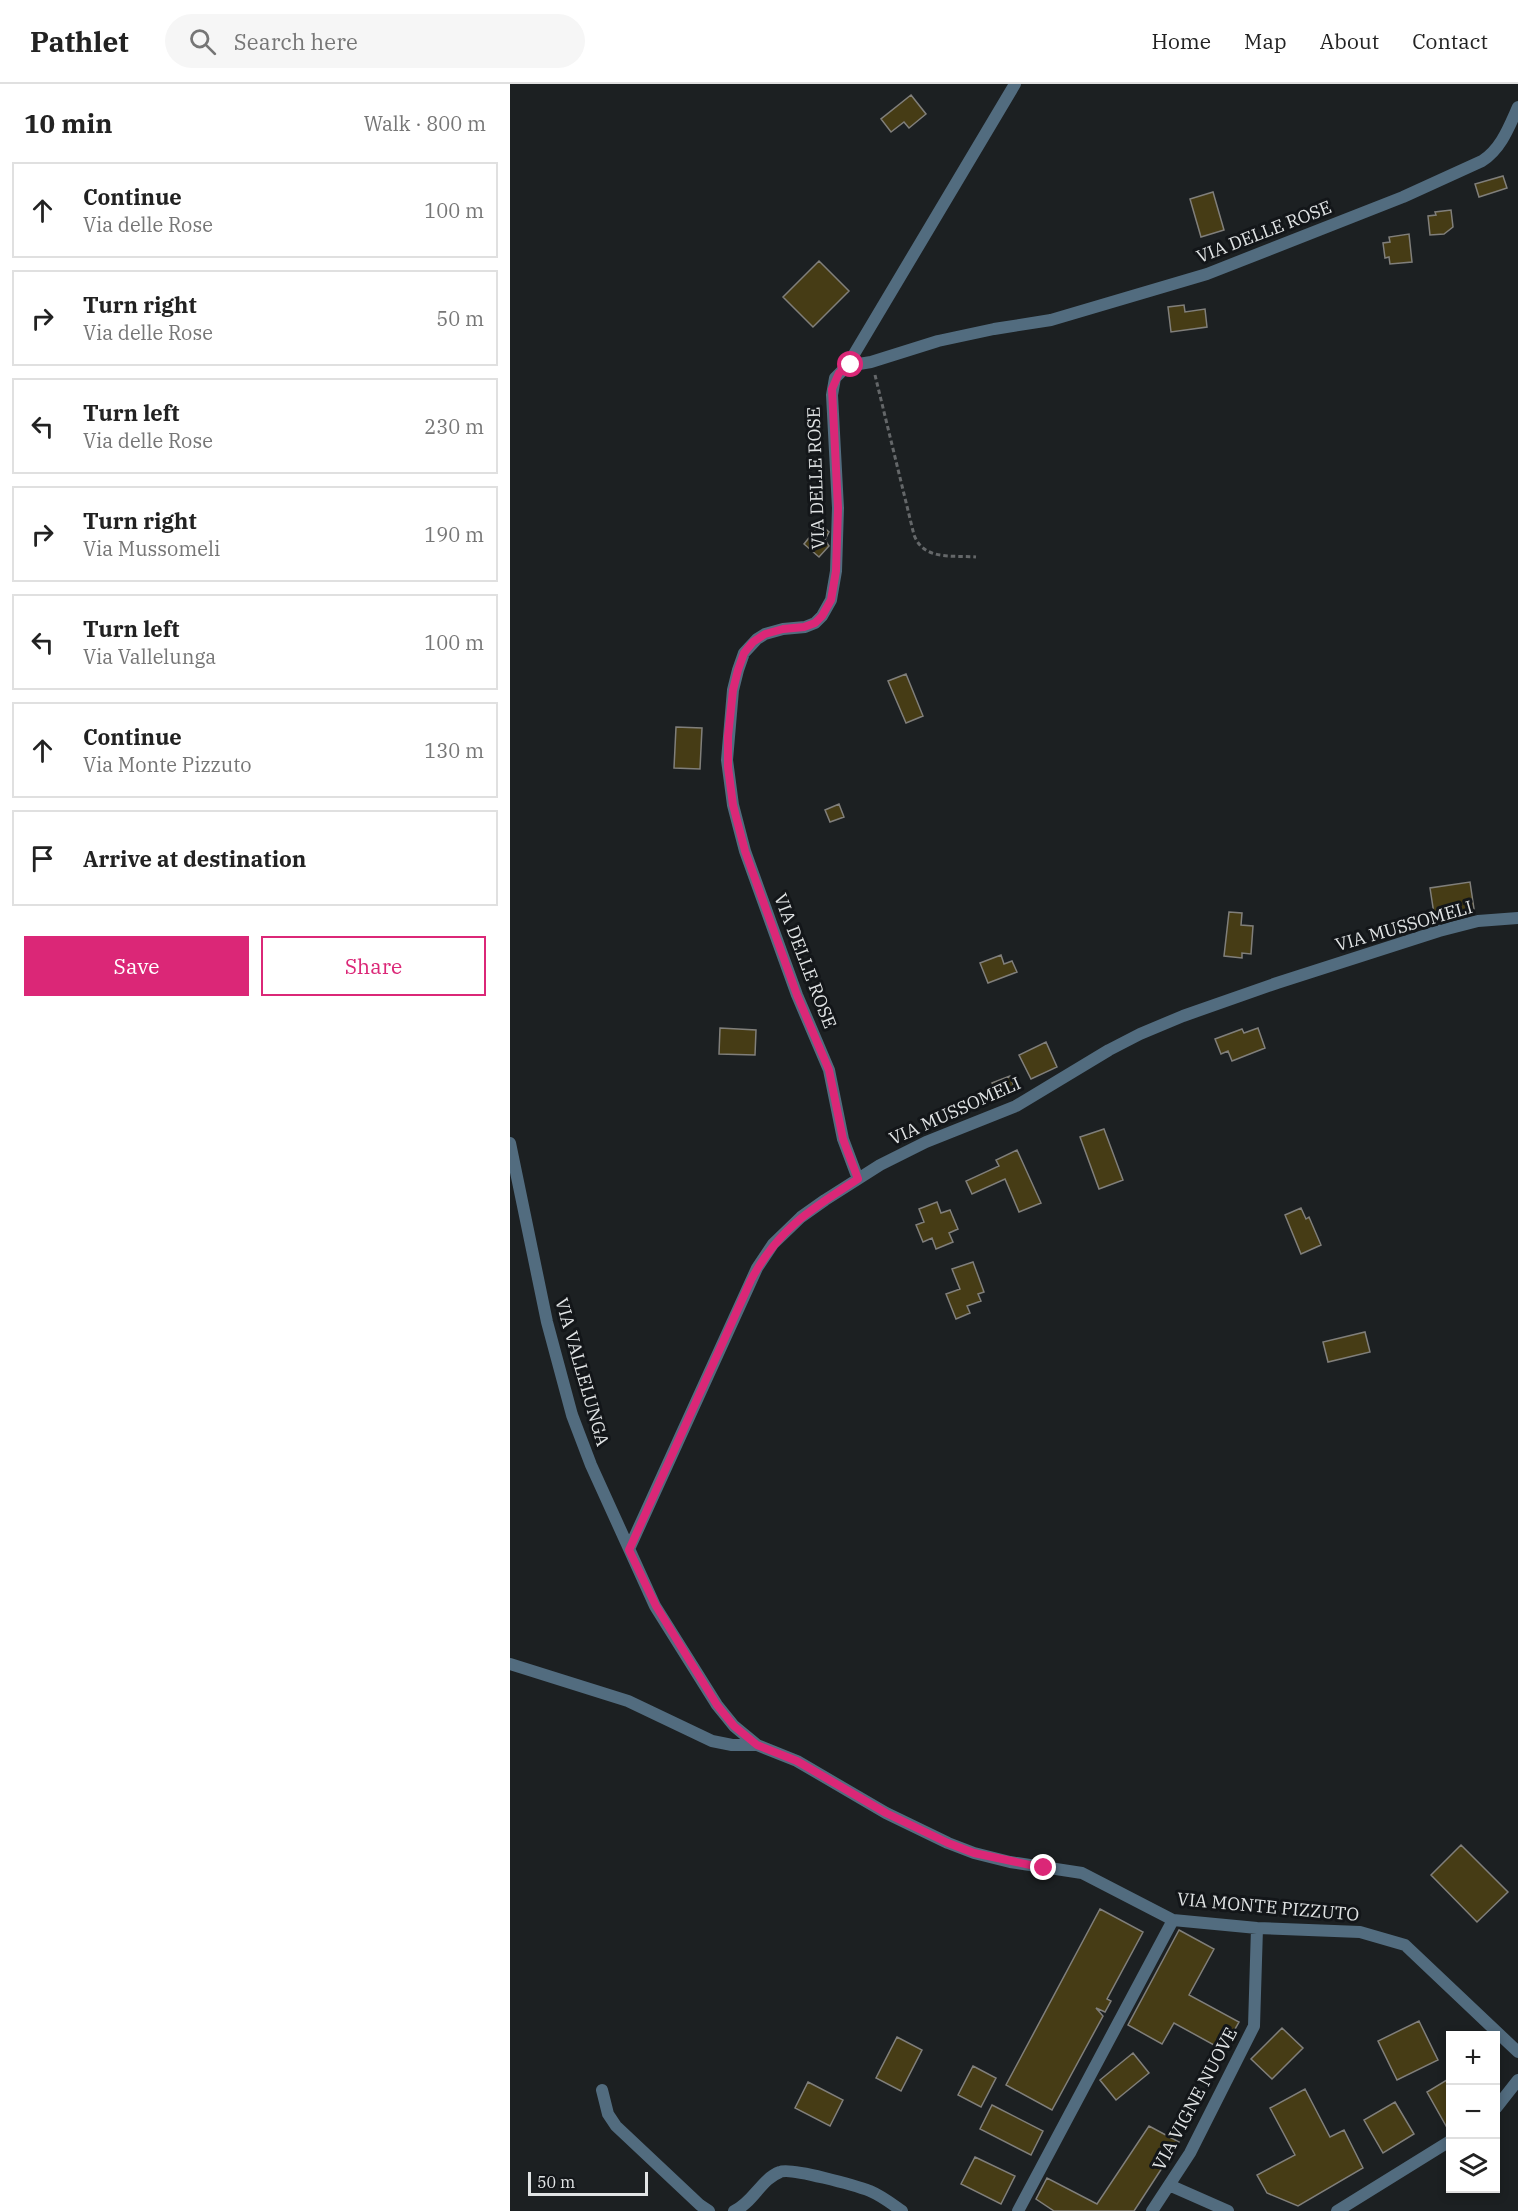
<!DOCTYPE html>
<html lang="en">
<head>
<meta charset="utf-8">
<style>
  :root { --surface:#fff; --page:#f6f6f6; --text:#222; --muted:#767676; --line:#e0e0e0; --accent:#db2777 }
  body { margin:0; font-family:"IBM Plex Serif",serif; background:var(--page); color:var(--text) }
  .controls { position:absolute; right:18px; bottom:18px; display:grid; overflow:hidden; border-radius:0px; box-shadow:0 3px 9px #0003 }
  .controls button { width:54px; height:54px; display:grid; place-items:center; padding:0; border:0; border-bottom:2px solid var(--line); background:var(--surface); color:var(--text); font:30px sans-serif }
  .scale { position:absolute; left:18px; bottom:15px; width:120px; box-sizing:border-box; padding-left:6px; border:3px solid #e1e4e5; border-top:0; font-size:16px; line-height:21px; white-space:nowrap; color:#e1e4e5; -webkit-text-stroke:4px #131619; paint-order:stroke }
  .stop { position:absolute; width:18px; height:18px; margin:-14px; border:4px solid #db2777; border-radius:50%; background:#fff }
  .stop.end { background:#db2777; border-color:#fff; box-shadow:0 2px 6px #0008 }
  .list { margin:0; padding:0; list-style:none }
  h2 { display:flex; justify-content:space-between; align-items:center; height:78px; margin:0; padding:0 24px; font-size:26px }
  h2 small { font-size:20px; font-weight:400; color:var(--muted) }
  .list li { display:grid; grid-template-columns:39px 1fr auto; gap:18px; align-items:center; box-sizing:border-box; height:96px; margin:0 12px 12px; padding:0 12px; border:2px solid var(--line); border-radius:0px }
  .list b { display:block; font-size:22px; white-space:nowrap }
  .list p { margin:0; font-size:20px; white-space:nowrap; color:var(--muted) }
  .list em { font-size:20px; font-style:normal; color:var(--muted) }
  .actions { display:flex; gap:12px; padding:18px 24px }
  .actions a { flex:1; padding:14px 0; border:2px solid var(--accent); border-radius:0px; text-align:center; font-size:21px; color:var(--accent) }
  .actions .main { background:var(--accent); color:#fff }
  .icon { flex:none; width:33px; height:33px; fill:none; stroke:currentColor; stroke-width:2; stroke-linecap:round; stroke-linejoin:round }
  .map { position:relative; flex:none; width:1008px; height:2127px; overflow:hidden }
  header { display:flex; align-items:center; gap:36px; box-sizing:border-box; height:84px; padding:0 30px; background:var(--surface); border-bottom:2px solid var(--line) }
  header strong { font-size:28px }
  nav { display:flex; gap:33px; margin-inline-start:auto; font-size:21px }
  .search { width:420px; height:54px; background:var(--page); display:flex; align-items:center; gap:15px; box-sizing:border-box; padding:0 21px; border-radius:33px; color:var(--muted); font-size:22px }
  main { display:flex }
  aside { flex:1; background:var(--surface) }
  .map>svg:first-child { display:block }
  .building { fill:#463c15; stroke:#807f7b; stroke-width:1.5 }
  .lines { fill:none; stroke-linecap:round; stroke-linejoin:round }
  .path { stroke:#646769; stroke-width:3; stroke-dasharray:4.5 3; stroke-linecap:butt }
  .minor { stroke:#526c7f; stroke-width:12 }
  .route { stroke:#db2777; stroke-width:8 }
  .labels { text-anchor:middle; stroke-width:6; stroke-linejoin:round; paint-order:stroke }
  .street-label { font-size:18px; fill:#e1e4e5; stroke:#131619 }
</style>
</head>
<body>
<header>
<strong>Pathlet</strong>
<div class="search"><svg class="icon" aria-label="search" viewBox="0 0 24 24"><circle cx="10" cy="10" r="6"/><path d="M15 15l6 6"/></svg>Search here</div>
<nav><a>Home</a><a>Map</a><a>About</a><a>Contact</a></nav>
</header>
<main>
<aside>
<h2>10 min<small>Walk · 800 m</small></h2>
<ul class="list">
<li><svg class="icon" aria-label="ahead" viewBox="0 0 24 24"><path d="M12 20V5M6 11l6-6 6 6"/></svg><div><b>Continue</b><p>Via delle Rose</p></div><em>100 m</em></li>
<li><svg class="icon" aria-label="right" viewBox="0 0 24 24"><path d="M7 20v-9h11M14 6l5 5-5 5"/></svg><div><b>Turn right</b><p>Via delle Rose</p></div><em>50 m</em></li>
<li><svg class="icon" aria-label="left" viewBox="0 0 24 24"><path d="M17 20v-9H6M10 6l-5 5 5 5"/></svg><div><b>Turn left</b><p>Via delle Rose</p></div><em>230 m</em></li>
<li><svg class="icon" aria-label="right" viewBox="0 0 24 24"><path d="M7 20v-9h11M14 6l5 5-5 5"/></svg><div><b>Turn right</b><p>Via Mussomeli</p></div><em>190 m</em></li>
<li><svg class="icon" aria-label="left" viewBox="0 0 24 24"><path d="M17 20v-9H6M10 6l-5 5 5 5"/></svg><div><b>Turn left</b><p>Via Vallelunga</p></div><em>100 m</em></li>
<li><svg class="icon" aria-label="ahead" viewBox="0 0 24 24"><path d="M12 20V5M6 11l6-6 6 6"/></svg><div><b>Continue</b><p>Via Monte Pizzuto</p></div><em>130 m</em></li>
<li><svg class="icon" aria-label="arrive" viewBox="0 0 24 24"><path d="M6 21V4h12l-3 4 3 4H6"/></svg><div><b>Arrive at destination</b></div></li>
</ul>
<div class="actions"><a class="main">Save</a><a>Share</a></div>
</aside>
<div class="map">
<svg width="1008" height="2127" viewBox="0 0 1008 2127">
  <rect width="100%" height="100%" fill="#1c2022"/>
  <path class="building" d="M401,11l15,19 -17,14 -5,-6 -13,10 -10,-13z
    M993,92l4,12 -28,9 -4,-13z
    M703,108l11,38 -23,7 -11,-38z
    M941,126l2,17 -9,7 -14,1 -2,-19 8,-1 -1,-3z
    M899,150l3,28 -22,2 -1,-7 -4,1 -2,-15 7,-1 -1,-5z
    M309,177l30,30 -36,36 -30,-30z
    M674,221l1,7 20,-3 2,18 -36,5 -3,-25z
    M310,440l9,8 -4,8 4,6 -10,11 -15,-13z
    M396,590l17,42 -17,7 -18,-42z
    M166,643l26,1 -2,41 -26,-1z
    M329,720l5,13 -14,5 -5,-12z
    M960,798l4,27 -40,5 -4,-26z
    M719,828l13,1 -1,12 12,1 -2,28 -9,-1v5l-18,-2z
    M491,871l3,9 8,-3 5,11 -29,11 -8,-20z
    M210,944l36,2 -1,25 -36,-1z
    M748,944l7,20 -33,13 -4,-10 -7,3 -6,-15 27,-10 2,4z
    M536,958l11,25 -26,12 -12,-24z
    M500,992l5,13 -18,6 -5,-12z
    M594,1045l19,51 -24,9 -19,-52z
    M507,1066l24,53 -22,9 -14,-33 -33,15 -6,-13 33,-15 -3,-6z
    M427,1118l4,11 9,-3 8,19 -9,4 4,9 -17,7 -4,-11 -9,4 -7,-17 8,-3 -5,-13z
    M791,1124l5,11 3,-2 12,28 -20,9 -16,-39z
    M463,1178l11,30 -6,2 3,7 -14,5 3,7 -14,6 -10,-25 14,-5 -8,-20z
    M855,1248l5,20 -42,10 -5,-20z
    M951,1761l47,47 -31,30 -46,-47z
    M590,1825l43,23 -36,67 4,2 -6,11 -9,-4 7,8 -51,94 -46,-25z
    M669,1846l35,19 -25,46 50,27 -16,28 -49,-27 -12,21 -34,-19z
    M909,1937l19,39 -41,20 -19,-39z
    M772,1944l21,20 -31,31 -21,-20z
    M387,1953l25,13 -21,41 -25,-13z
    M623,1969l16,20 -33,27 -16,-20z
    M463,1982l23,12 -15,29 -23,-12z
    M940,1994v55l-23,-41z
    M298,1998l35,18 -13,26 -35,-18z
    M795,2005l25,48 14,-7 19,38 -65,38 -31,-13 -10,-18 38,-20 -25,-47z
    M885,2018l19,32 -31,19 -19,-33z
    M482,2021l51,26 -12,24 -51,-26z
    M639,2042l30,16 -45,69h-80l-18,-12 11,-21 50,26z
    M465,2073l40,19 -14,28 -40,-20z"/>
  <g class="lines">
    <path class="path" d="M365,291l39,160c10,26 38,20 62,22"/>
    <path class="minor" d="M337,282l168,-282
      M0,1059l37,179 25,93 19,50 64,141 62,99 17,21 23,19 40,16 89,52 62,30 26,10 36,9 72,11 91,47 84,8 103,4 45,13 113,107
      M348,1095l-15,-40 -14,-69 -32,-75 -52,-144 -12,-46 -6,-45 6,-70 5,-20 6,-17 13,-14 8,-5 18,-5 22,-2 10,-4 7,-7 9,-16 5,-29 2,-63 -6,-113 3,-17 12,-12 24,-4 67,-21 56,-12 57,-9 156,-46 196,-77 79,-36c19,-12 27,-34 36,-54
      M119,1465l128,-281 16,-24 28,-27 24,-17 55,-35 46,-23 90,-36 93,-56 31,-16 43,-18 94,-33 162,-52 39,-10 40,-3
      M0,1580l118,37 84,40 20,4h25
      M92,2006l6,24 8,12 84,79 9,6
      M986,2024l22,-28
      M659,2101l59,26
      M224,2127c19,-8 27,-32 46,-39 10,-5 77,14 90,19 12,5 22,13 32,20
      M508,2127l155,-291
      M642,2127l38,-58 64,-127 3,-98
      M827,2127l113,-70"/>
  </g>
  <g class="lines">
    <path class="route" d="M341,281l-12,8 -7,16 6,119 -2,63 -5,29 -9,16 -7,7 -11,4 -21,2 -18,5 -12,8 -9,11 -6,17 -5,20 -5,46v31l5,38 12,46 52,144 32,75 14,69 15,40c-47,30 -80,50 -107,101l-122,270 27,56 61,99 17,21 23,19 40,16 89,52 62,30 26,10 70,15"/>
  </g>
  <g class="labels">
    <g class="street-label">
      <text transform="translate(754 148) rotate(-21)" y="6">VIA DELLE ROSE</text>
      <text transform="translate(306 394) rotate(-92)" y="6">VIA DELLE ROSE</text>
      <text transform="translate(894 842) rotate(-16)" y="6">VIA MUSSOMELI</text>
      <text transform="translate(295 877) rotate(69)" y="6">VIA DELLE ROSE</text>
      <text transform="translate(445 1027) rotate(-24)" y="6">VIA MUSSOMELI</text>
      <text transform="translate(72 1288) rotate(74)" y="6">VIA VALLELUNGA</text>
      <text transform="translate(758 1823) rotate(5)" y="6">VIA MONTE PIZZUTO</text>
      <text transform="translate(685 2015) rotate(-62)" y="6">VIA VIGNE NUOVE</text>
    </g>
  </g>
</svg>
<div class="controls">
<button>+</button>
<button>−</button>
<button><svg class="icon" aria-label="layers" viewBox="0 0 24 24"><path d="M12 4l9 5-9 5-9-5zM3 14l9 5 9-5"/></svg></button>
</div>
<div class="scale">50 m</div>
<div class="stop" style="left:341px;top:281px"></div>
<div class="stop end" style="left:534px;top:1784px"></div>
</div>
</main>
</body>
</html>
